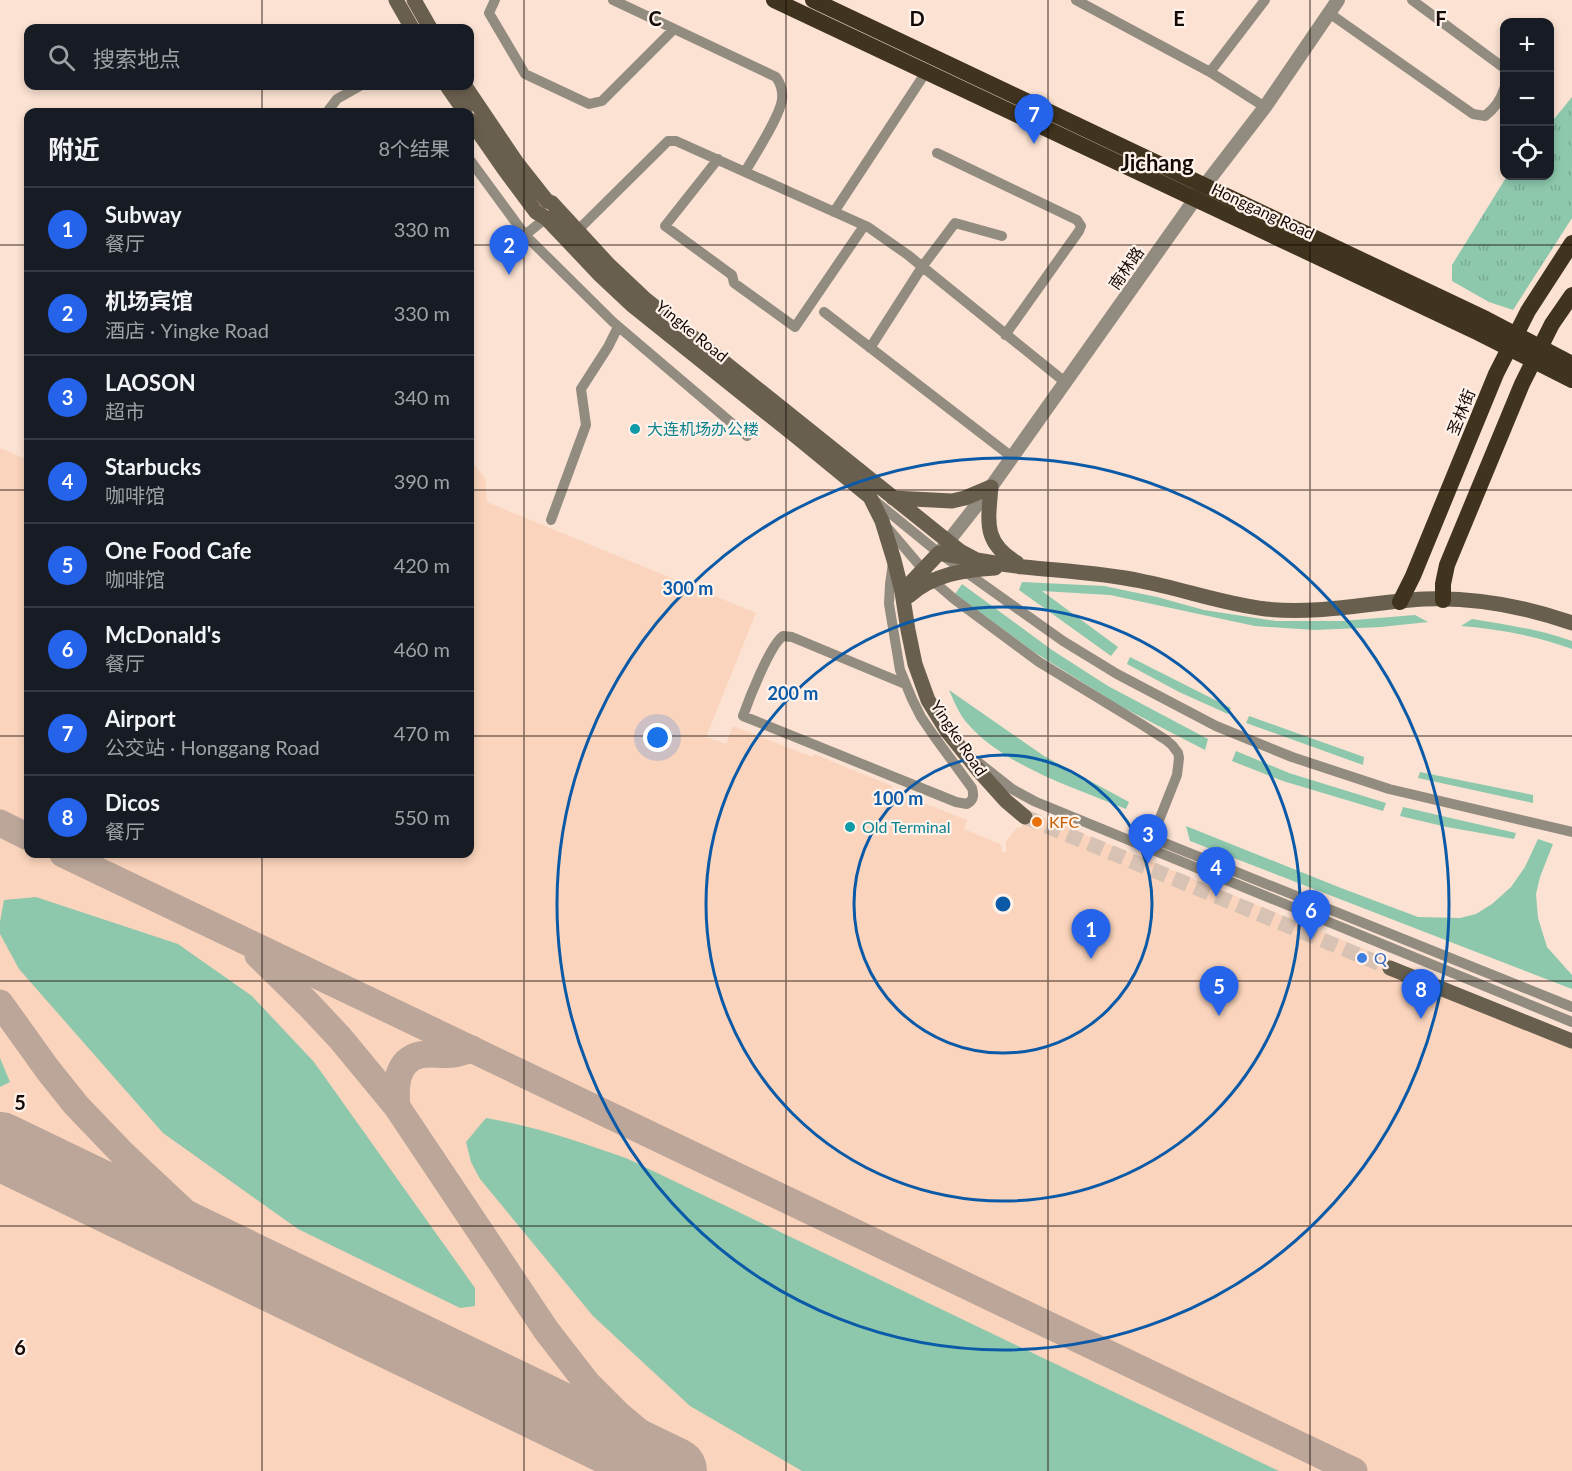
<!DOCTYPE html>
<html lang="zh">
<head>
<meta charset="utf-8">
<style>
  :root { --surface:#171b24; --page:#242831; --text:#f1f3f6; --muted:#9ea1a6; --line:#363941; --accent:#2563eb }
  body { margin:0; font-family:Lato,"Noto Sans SC",sans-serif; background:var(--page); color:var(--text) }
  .controls { position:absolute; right:18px; top:18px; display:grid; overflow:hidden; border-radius:12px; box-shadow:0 3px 9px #0003 }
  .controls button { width:54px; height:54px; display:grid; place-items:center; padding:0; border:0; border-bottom:2px solid var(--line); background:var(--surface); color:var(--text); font:30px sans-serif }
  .you { position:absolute; left:658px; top:738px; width:21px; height:21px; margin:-15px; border:4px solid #fff; border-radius:50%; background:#1a73e8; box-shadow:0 0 0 9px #1a73e833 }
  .badge { display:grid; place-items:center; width:39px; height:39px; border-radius:50%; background:var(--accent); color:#fff; font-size:20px; font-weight:700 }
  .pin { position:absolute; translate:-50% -50px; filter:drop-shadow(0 2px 3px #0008) }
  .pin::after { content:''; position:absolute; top:32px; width:21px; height:18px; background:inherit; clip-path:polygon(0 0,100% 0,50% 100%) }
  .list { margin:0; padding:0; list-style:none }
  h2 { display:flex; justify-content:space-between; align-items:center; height:78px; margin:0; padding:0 24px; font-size:26px }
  h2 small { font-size:20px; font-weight:400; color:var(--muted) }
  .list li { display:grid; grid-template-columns:39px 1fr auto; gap:18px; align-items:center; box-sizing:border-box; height:84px; padding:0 24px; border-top:2px solid var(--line) }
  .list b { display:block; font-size:22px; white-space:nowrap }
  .list p { margin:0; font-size:20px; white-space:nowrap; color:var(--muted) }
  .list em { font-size:20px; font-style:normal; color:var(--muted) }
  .icon { flex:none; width:33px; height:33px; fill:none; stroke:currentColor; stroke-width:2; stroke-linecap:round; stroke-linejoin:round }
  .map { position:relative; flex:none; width:1572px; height:1471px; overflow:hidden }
  .search { position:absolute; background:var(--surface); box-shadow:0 3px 9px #0003; left:24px; top:24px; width:450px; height:66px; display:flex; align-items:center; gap:15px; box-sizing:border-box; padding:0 21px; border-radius:12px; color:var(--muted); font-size:22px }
  .panel { position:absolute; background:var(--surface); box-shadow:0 3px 9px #0003; left:24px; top:108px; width:450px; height:750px; border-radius:12px }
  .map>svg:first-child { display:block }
  .built { fill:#fad4bc }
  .green { fill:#8dc8ad }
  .park { fill:url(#park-tufts) }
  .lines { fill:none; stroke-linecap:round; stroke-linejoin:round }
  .taxiway { stroke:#bca69a; stroke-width:27 }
  .runway { stroke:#bca69a; stroke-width:68 }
  .secondary-tunnel { stroke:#d8c2b3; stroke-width:15; stroke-dasharray:15 8; stroke-linecap:butt }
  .minor { stroke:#928b7f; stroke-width:10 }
  .tertiary { stroke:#928b7f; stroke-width:14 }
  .secondary { stroke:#695f4e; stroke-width:15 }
  .trunk { stroke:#41341e; stroke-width:16 }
  .grid { fill:none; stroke:#140a05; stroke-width:1.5; stroke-opacity:0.55 }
  .ring { fill:none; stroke:#0b5aa8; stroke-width:3 }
  .culture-dot { fill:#0f9aa8; stroke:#fff2ea; stroke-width:2 }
  .food-dot { fill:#e8710a; stroke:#fff2ea; stroke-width:2 }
  .shop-dot { fill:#3f7fe0; stroke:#fff2ea; stroke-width:2 }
  .labels { text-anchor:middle; stroke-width:4.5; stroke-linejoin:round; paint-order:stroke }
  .street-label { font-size:16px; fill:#140a05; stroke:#fff2ea }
  .culture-label { font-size:16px; fill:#0d838f; stroke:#fff2ea; text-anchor:start }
  .food-label { font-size:16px; fill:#c56008; stroke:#fff2ea; text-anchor:start }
  .shop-label { font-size:16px; fill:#366cbe; stroke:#fff2ea; text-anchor:start }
  .district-label { font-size:22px; font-weight:bold; fill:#140a05; stroke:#fff2ea }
  .grid-label { font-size:20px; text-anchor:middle; font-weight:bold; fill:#140a05; stroke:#fff2ea; stroke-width:4.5; stroke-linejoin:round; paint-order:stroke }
  .centre { fill:#0b5aa8; stroke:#fff2ea; stroke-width:3 }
  .ring-label { font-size:18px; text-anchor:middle; font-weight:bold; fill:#0b5aa8; stroke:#fff2ea; stroke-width:4.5; stroke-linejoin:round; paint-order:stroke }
</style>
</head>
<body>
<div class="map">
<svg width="1572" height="1471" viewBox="0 0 1572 1471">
  <defs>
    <pattern id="park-tufts" width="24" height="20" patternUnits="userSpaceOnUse" patternTransform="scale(1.5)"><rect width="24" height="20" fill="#8dc8ad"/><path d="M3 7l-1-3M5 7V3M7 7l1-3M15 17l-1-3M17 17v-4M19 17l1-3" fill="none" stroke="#79aa93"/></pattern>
  </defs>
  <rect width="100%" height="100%" fill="#fbe2d2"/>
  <path class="built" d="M0,448l28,12v394h442v-394l15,18 2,24 269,111 -50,124 20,7 7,-18 79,31 2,-3 78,32 -2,4 77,30 -3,9 36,15 2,4 -1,3 5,2v-11l11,-15 4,1 7,-17 365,150 -5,13 184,75v422h-1572z"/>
  <path class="green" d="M1022,582l82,4 53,11 47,13 72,11h66l73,-6 13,7 -47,5 -66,3 -60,-4 -145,-31 -68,-4 76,56 -7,9 -92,-66z
    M962,584l90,66 56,36 100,53 -3,11 -83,-43 -88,-55 -79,-58z
    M1472,619c34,6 67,10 100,22v8c-36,-13 -73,-20 -111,-23z
    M1130,657l101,51 -3,6 -49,-22 -52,-28z
    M949,690l95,66 85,46 -3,7c-51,-21 -122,-43 -159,-86 -8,-9 -13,-22 -18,-33z
    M1249,716l115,41 -1,8 -117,-42z
    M1236,751l53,22 97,30 -3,8 -100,-30 -51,-20z
    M1420,772l113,23v8l-115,-25z
    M1403,807l113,26 -2,6 -67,-12 -47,-11z
    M1186,826l155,62 77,29 42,1 16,-4 16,-10 19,-17 14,-20 13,-28 15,5 -13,33 -4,17 2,24 9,29 25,28v14l-382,-148z
    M36,897l142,47 74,52 62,66 161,226v18l-15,2 -162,-79 -135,-96 -144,-164 -19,-35v-12l4,-22z
    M0,1058l10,24 -10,5z
    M486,1118c48,8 94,24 140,40l653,313h-477l-112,-65 -97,-90 -113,-137 -9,-17 -5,-20z"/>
  <path class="park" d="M1572,97v121l-59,92 -24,-8 -37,-21v-16l55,-89h43v-52z"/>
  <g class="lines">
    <path class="taxiway" d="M0,823l28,14
      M63,854l1291,617
      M258,955l51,50 31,33 57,69 149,223 41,53 31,31 68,57
      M0,1003l48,67 28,35 46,48 67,63 44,34 106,61
      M397,1107c-2,-19 -1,-47 23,-52 11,-3 23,1 34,-1 6,-1 12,-3 18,-5"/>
    <path class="runway" d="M0,1146l673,325"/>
    <path class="secondary-tunnel" d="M1025,817l365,151"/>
    <path class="minor" d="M495,0l-6,13 36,61 64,30 13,-3 72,-72
      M613,0l163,77c5,7 7,13 6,22 -1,16 -28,57 -37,73
      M1076,0l134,72 55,35
      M1412,0l92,68
      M1329,13l144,101 12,2c10,-8 15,-15 19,-27
      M1210,72l55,-72
      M327,112l10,-13 23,-13
      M937,153l140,67 4,6 -2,5 -74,104
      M718,159l-53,67 67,49 2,8 61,44 69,-101
      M470,160l55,75 88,87 134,114
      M834,212l92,-140
      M577,231l91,-90h8l192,86 40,28 157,127
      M525,235l21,-17
      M824,312l188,145
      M870,348l52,-81 33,-44 47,13
      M875,501l64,52 124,88 54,33 99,52 76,31 97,32 183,43
      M551,520l35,-95 -5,-36 27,-42 10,-20
      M886,526l46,54 22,19 85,63 102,62 25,16 6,5 6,8 1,5 -2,17 -25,63 420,169
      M893,563l-3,21 -1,20 11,66 12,29 9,18 13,19 38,52c2,7 2,12 -5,16l-11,-2 -213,-86c6,-17 27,-71 40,-80l9,1 113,47
      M978,762l34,27 22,12 538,221"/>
    <path class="tertiary" d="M943,548l48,-61 214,-302 60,-78 73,-107"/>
    <path class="secondary" d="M396,0l16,28
      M414,0l16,28
      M447,86l18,26
      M465,86l52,77 30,38 5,2 57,62 35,33 316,253 15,8
      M470,120l34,49 32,43 10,6 54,57 33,31 165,132 72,59 12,24 12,39 8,32 6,38 7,34 13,36 19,31 32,40 27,30 19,16
      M893,498l59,3 13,-3 26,-11c-3,36 -8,55 26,76
      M902,592l37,-39c28,5 56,11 85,14 39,4 79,6 117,14 42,8 82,23 125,28 53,6 105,-7 158,-10 49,-2 102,8 148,24
      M909,596c24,-22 55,-26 86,-28
      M1390,968l182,73"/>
    <path class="trunk" d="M774,0l705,333 93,47
      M813,0l673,319 86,45
      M1443,600v-16l4,-19 75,-181 30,-60 20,-29
      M1400,602l13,-26 83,-202 32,-63 44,-68"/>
  </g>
  <path class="grid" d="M262,0v28M524,0v1471M786,0v1471M1048,0v1471M1310,0v1471M262,86v26M0,245h28M470,245h1102M0,490h28M470,490h1102M0,736h28M470,736h1102M262,854v617M0,981h1572M0,1226h1572"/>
  <g class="ring">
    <circle cx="1003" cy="904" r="149"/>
    <circle cx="1003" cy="904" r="297"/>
    <circle cx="1003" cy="904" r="446"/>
  </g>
  <g class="culture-dot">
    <circle cx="635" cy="429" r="6"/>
    <circle cx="850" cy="827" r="6"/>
  </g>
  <circle class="food-dot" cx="1037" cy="822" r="6"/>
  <circle class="shop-dot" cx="1362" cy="958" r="6"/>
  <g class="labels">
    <g class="street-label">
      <text transform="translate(1263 211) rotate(25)" y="6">Honggang Road</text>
      <text transform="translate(1126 268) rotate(-55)" y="6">南林路</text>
      <text transform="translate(692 331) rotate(39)" y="6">Yingke Road</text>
      <text transform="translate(1461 412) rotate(-68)" y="6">圣林街</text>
      <text transform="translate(959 738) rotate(56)" y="6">Yingke Road</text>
    </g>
    <g class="culture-label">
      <text x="647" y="435">大连机场办公楼</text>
      <text x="862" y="833">Old Terminal</text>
    </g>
    <g class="food-label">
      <text x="1049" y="828">KFC</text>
    </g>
    <g class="shop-label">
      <text x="1374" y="964">Q</text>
    </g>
    <g class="district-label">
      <text x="1157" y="171">Jichang</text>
    </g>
  </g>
  <g class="grid-label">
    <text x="655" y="26">C</text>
    <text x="917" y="26">D</text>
    <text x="1179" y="26">E</text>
    <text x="1441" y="26">F</text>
    <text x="20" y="1110">5</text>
    <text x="20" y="1355">6</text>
  </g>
  <circle cx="1003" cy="904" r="9" class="centre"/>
  <g class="ring-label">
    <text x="688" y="595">300 m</text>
    <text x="793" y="700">200 m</text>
    <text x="898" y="805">100 m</text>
  </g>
</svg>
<div class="controls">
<button>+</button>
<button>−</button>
<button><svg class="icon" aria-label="locate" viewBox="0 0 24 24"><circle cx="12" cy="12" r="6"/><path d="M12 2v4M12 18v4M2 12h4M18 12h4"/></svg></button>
</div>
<div class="you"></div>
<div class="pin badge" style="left:1091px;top:959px">1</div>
<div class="pin badge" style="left:509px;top:275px">2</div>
<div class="pin badge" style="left:1148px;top:864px">3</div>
<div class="pin badge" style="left:1216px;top:897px">4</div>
<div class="pin badge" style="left:1219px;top:1016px">5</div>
<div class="pin badge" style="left:1311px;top:940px">6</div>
<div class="pin badge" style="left:1034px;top:144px">7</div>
<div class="pin badge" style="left:1421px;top:1019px">8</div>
<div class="search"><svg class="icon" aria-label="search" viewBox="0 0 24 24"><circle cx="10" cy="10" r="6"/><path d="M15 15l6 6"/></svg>搜索地点</div>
<section class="panel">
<h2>附近<small>8个结果</small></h2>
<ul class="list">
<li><span class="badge">1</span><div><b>Subway</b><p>餐厅</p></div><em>330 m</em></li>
<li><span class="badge">2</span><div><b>机场宾馆</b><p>酒店 · Yingke Road</p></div><em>330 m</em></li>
<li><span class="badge">3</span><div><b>LAOSON</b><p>超市</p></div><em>340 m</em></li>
<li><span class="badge">4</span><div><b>Starbucks</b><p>咖啡馆</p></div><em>390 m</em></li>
<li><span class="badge">5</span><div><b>One Food Cafe</b><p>咖啡馆</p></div><em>420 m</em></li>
<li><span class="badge">6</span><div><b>McDonald's</b><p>餐厅</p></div><em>460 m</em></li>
<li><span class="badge">7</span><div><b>Airport</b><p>公交站 · Honggang Road</p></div><em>470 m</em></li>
<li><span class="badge">8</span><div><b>Dicos</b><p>餐厅</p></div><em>550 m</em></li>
</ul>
</section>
</div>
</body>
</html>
